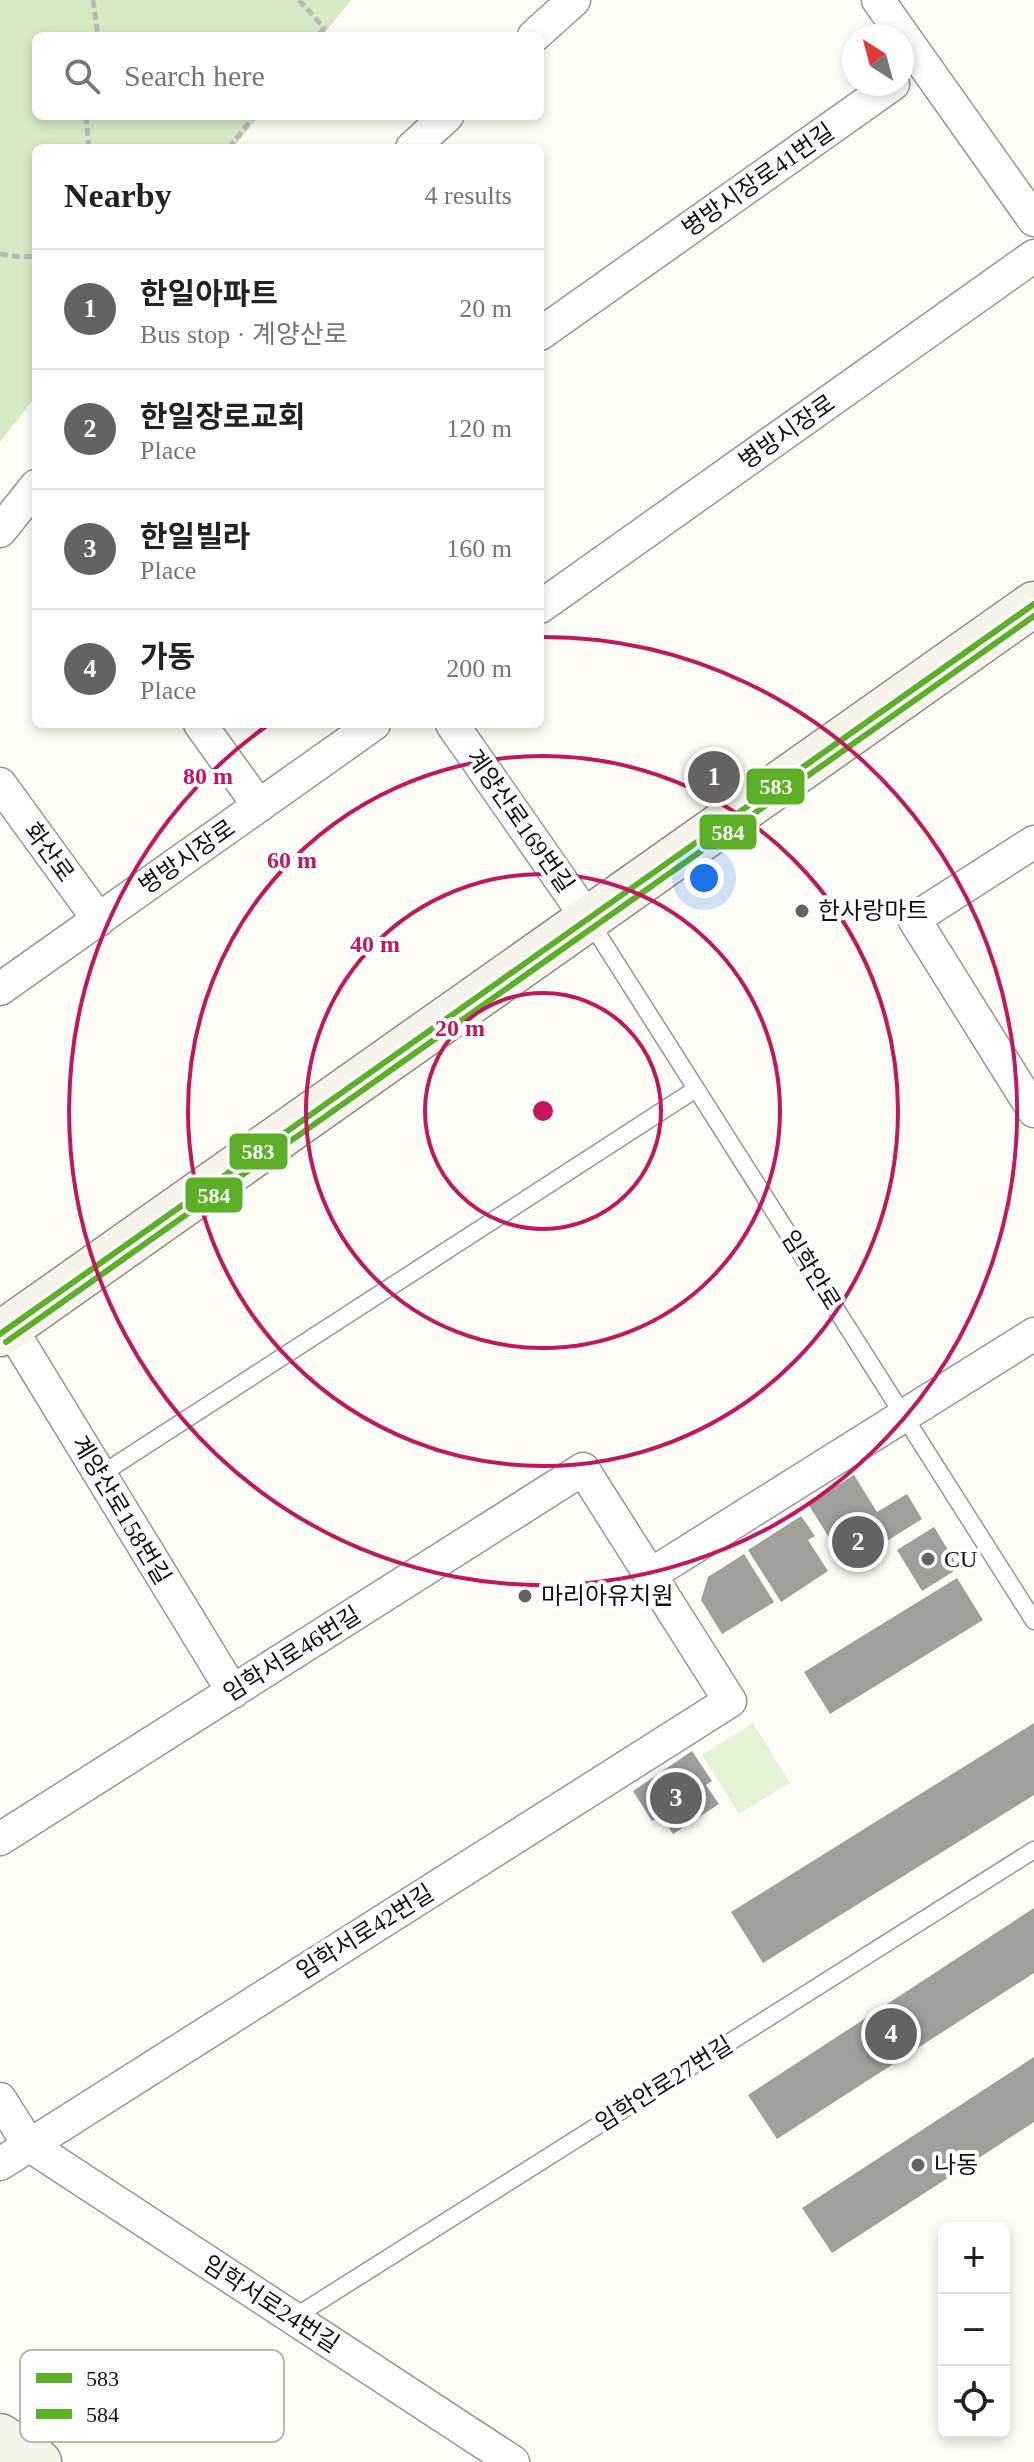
<!DOCTYPE html>
<html lang="en">
<head>
<meta charset="utf-8">
<style>
  :root { --surface:#fff; --page:#f6f6f6; --text:#222; --muted:#767676; --line:#e0e0e0; --accent:#646362 }
  body { margin:0; font-family:"Times New Roman","Noto Sans KR",serif; background:var(--page); color:var(--text) }
  .controls { position:absolute; right:24px; bottom:24px; display:grid; overflow:hidden; border-radius:12px; box-shadow:0 4px 12px #0003 }
  .controls button { width:72px; height:72px; display:grid; place-items:center; padding:0; border:0; border-bottom:2px solid var(--line); background:var(--surface); color:var(--text); font:40px sans-serif }
  .compass { position:absolute; left:842px; top:24px; width:72px; height:72px; border-radius:50%; background:var(--surface); box-shadow:0 4px 12px #0003; rotate:324deg }
  .you { position:absolute; left:704px; top:878px; width:28px; height:28px; margin:-20px; border:6px solid #fff; border-radius:50%; background:#1a73e8; box-shadow:0 0 0 12px #1a73e833 }
  .badge { display:grid; place-items:center; width:52px; height:52px; border-radius:50%; background:var(--accent); color:#fff; font-size:26px; font-weight:700 }
  .pin { position:absolute; translate:-50% -50%; border:4px solid #fff; box-shadow:0 2px 8px #0006 }
  .list { margin:0; padding:0; list-style:none }
  h2 { display:flex; justify-content:space-between; align-items:center; height:104px; margin:0; padding:0 32px; font-size:34px }
  h2 small { font-size:26px; font-weight:400; color:var(--muted) }
  .list li { display:grid; grid-template-columns:52px 1fr auto; gap:24px; align-items:center; box-sizing:border-box; height:120px; padding:0 32px; border-top:2px solid var(--line) }
  .list b { display:block; font-size:30px; white-space:nowrap }
  .list p { margin:0; font-size:26px; white-space:nowrap; color:var(--muted) }
  .list em { font-size:26px; font-style:normal; color:var(--muted) }
  .icon { flex:none; width:44px; height:44px; fill:none; stroke:currentColor; stroke-width:2; stroke-linecap:round; stroke-linejoin:round }
  .map { position:relative; flex:none; width:1034px; height:2462px; overflow:hidden }
  .search { position:absolute; background:var(--surface); box-shadow:0 4px 12px #0003; left:32px; top:32px; width:512px; height:88px; display:flex; align-items:center; gap:20px; box-sizing:border-box; padding:0 28px; border-radius:12px; color:var(--muted); font-size:30px }
  .panel { position:absolute; background:var(--surface); box-shadow:0 4px 12px #0003; left:32px; top:144px; width:512px; height:584px; border-radius:12px }
  .map>svg:first-child { display:block }
  .green { fill:#e7f3d7 }
  .forest { fill:#d8eac5 }
  .building { fill:#a19f9c }
  .lines { fill:none; stroke-linecap:round; stroke-linejoin:round }
  .lane-casing { stroke:#979795; stroke-width:19 }
  .street-casing { stroke:#979795; stroke-width:35 }
  .secondary-casing { stroke:#8e8d8b; stroke-width:47 }
  .path { stroke:#b9b9b8; stroke-width:5; stroke-dasharray:8 4; stroke-linecap:butt }
  .lane { stroke:#fffffe; stroke-width:16 }
  .street { stroke:#fffffe; stroke-width:32 }
  .secondary { stroke:#f6f4eb; stroke-width:44 }
  .bus-1-casing { stroke:#fff; stroke-width:12 }
  .bus-2-casing { stroke:#fff; stroke-width:12 }
  .bus-1 { stroke:#5bb025; stroke-width:6 }
  .bus-2 { stroke:#5bb025; stroke-width:6 }
  .ring { fill:none; stroke:#c2185b; stroke-width:4 }
  .poi-dot { fill:#646362; stroke:#fff; stroke-width:3 }
  .labels { text-anchor:middle; stroke-width:8; stroke-linejoin:round; paint-order:stroke }
  .street-label { font-size:24px; fill:#111; stroke:#fff }
  .poi-label { font-size:24px; fill:#111; stroke:#fff; text-anchor:start }
  .key { fill:#fff; stroke:#b8b8b8; stroke-width:2 }
  .key-label { font-size:22px; fill:#111 }
  .centre { fill:#c2185b; stroke:#fff; stroke-width:4 }
  .ring-label { font-size:24px; text-anchor:middle; font-weight:bold; fill:#c2185b; stroke:#fff; stroke-width:8; stroke-linejoin:round; paint-order:stroke }
  .line-badge { stroke:#fff; stroke-width:3 }
  .badge-label { font-size:22px; text-anchor:middle; font-weight:bold; fill:#fff }
</style>
</head>
<body>
<div class="map">
<svg width="1034" height="2462" viewBox="0 0 1034 2462">
  <rect width="100%" height="100%" fill="#fdfcf7"/>
  <path class="green" d="M753,1723l37,60 -51,31 -37,-59z"/>
  <path class="forest" d="M0,0h351l-29,36h-286v80h223l-26,32h-197v248l-36,46z"/>
  <path class="building" d="M854,1475l23,37 30,-18 15,25 -75,47 -39,-62z
    M801,1516l14,20 -7,4 20,31 -47,31 -33,-52z
    M934,1527l25,41 -37,23 -25,-41z
    M744,1554l30,48 -52,32 -21,-34 7,-23z
    M957,1578l26,42 -153,94 -26,-42z
    M1034,1723v72l-271,168 -32,-51z
    M692,1751l20,30 -6,4 13,19 -46,30 -12,-18 -9,5 -19,-30z
    M1034,1908v65l-257,166 -29,-44z
    M1034,2057v65l-202,131 -30,-45z"/>
  <g class="lines">
    <g class="lane-casing">
      <path id="lane" d="M589,920l445,701
        M100,1475l596,-386
        M293,2318l741,-468"/>
    </g>
    <g class="street-casing">
      <path id="street" d="M878,0l156,220
        M534,36l40,-36
        M412,148l35,-32
        M540,334l353,-250
        M0,531l36,-45
        M540,607l494,-351
        M200,724l59,82
        M452,724l136,195
        M0,784l99,136
        M1034,842l-120,77 120,192
        M0,989l374,-265
        M10,1327l223,365
        M650,1575l384,-241
        M0,1839l583,-370 147,232 -730,463
        M0,2099l29,46 484,317"/>
    </g>
    <g class="secondary-casing">
      <path id="secondary" d="M0,1334l1034,-730
        M0,2436l39,26"/>
    </g>
    <path class="path" d="M93,0l5,36
      M299,0l25,28 -6,8
      M86,116l3,32
      M229,148l25,-32
      M0,254l20,3 16,-1"/>
    <use href="#lane" class="lane"/>
    <use href="#street" class="street"/>
    <use href="#secondary" class="secondary"/>
    <g class="bus-1-casing">
      <path id="bus-1" d="M0,1334l1034,-730"/>
    </g>
    <g class="bus-2-casing">
      <path id="bus-2" d="M6,1342l1028,-726"/>
    </g>
    <use href="#bus-1" class="bus-1"/>
    <use href="#bus-2" class="bus-2"/>
  </g>
  <g class="ring">
    <circle cx="543" cy="1111" r="118"/>
    <circle cx="543" cy="1111" r="237"/>
    <circle cx="543" cy="1111" r="355"/>
    <path d="M543 637A474 474 0 1 1 268 725"/>
  </g>
  <g class="poi-dot">
    <circle cx="802" cy="911" r="8"/>
    <circle cx="928" cy="1559" r="8"/>
    <circle cx="525" cy="1596" r="8"/>
    <circle cx="918" cy="2165" r="8"/>
  </g>
  <g class="labels">
    <g class="street-label">
      <text transform="translate(758 180) rotate(-35)" y="8">병방시장로41번길</text>
      <text transform="translate(787 432) rotate(-35)" y="8">병방시장로</text>
      <text transform="translate(520 821) rotate(55)" y="8">계양산로169번길</text>
      <text transform="translate(49 852) rotate(54)" y="8">화산로</text>
      <text transform="translate(187 857) rotate(-35)" y="8">병방시장로</text>
      <text transform="translate(811 1270) rotate(58)" y="8">임학안로</text>
      <text transform="translate(121 1510) rotate(59)" y="8">계양산로158번길</text>
      <text transform="translate(292 1654) rotate(-32)" y="8">임학서로46번길</text>
      <text transform="translate(365 1932) rotate(-32)" y="8">임학서로42번길</text>
      <text transform="translate(664 2084) rotate(-32)" y="8">임학안로27번길</text>
      <text transform="translate(271 2304) rotate(33)" y="8">임학서로24번길</text>
    </g>
    <g class="poi-label">
      <text x="818" y="919">한사랑마트</text>
      <text x="944" y="1567">CU</text>
      <text x="541" y="1604">마리아유치원</text>
      <text x="934" y="2173">나동</text>
    </g>
  </g>
  <rect x="20" y="2350" width="264" height="92" rx="12" class="key"/>
  <rect x="36" y="2373" width="36" height="10" fill="#5bb025"/>
  <rect x="36" y="2409" width="36" height="10" fill="#5bb025"/>
  <g class="key-label">
    <text x="86" y="2386">583</text>
    <text x="86" y="2422">584</text>
  </g>
  <circle cx="543" cy="1111" r="12" class="centre"/>
  <g class="ring-label">
    <text x="208" y="784">80 m</text>
    <text x="292" y="868">60 m</text>
    <text x="375" y="952">40 m</text>
    <text x="460" y="1036">20 m</text>
  </g>
  <g class="line-badge">
    <rect x="745" y="767" width="61" height="39" rx="8" fill="#5bb025"/>
    <rect x="698" y="813" width="60" height="38" rx="8" fill="#5bb025"/>
    <rect x="228" y="1132" width="61" height="39" rx="8" fill="#5bb025"/>
    <rect x="184" y="1176" width="60" height="38" rx="8" fill="#5bb025"/>
  </g>
  <g class="badge-label">
    <text x="776" y="794">583</text>
    <text x="728" y="840">584</text>
    <text x="258" y="1159">583</text>
    <text x="214" y="1203">584</text>
  </g>
</svg>
<div class="controls">
<button>+</button>
<button>−</button>
<button><svg class="icon" aria-label="locate" viewBox="0 0 24 24"><circle cx="12" cy="12" r="6"/><path d="M12 2v4M12 18v4M2 12h4M18 12h4"/></svg></button>
</div>
<svg class="compass" viewBox="-18 -18 36 36"><path d="M0-13l5 13h-10z" fill="#e53935"/><path d="M0 13l5-13h-10z" fill="#767676"/></svg>
<div class="you"></div>
<div class="pin badge" style="left:714px;top:777px">1</div>
<div class="pin badge" style="left:858px;top:1542px">2</div>
<div class="pin badge" style="left:676px;top:1798px">3</div>
<div class="pin badge" style="left:891px;top:2034px">4</div>
<div class="search"><svg class="icon" aria-label="search" viewBox="0 0 24 24"><circle cx="10" cy="10" r="6"/><path d="M15 15l6 6"/></svg>Search here</div>
<section class="panel">
<h2>Nearby<small>4 results</small></h2>
<ul class="list">
<li><span class="badge">1</span><div><b>한일아파트</b><p>Bus stop · 계양산로</p></div><em>20 m</em></li>
<li><span class="badge">2</span><div><b>한일장로교회</b><p>Place</p></div><em>120 m</em></li>
<li><span class="badge">3</span><div><b>한일빌라</b><p>Place</p></div><em>160 m</em></li>
<li><span class="badge">4</span><div><b>가동</b><p>Place</p></div><em>200 m</em></li>
</ul>
</section>
</div>
</body>
</html>
